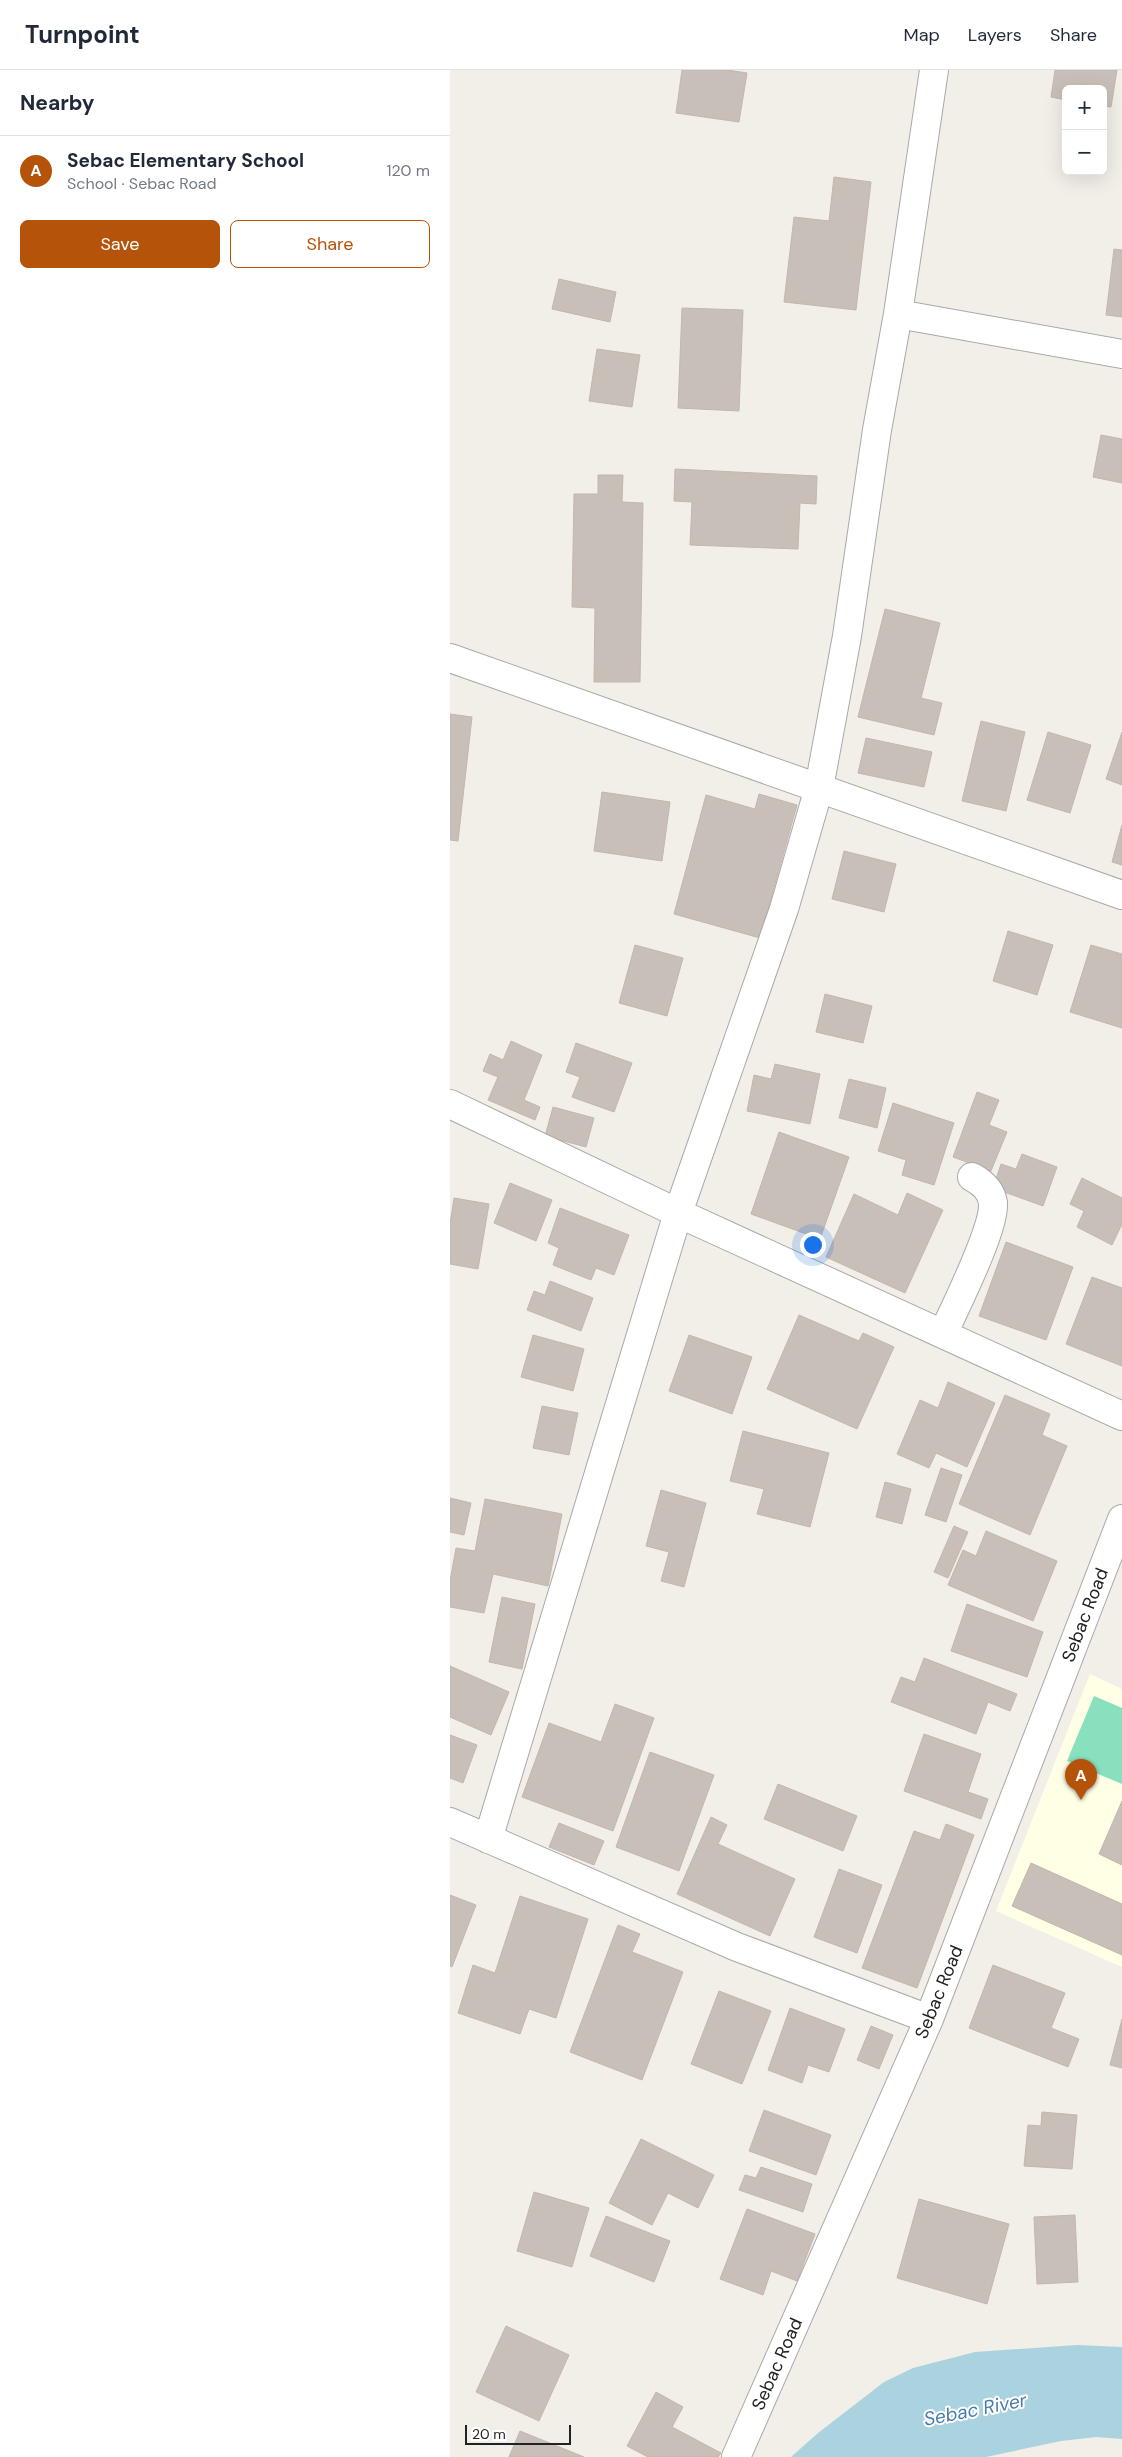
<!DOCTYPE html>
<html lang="en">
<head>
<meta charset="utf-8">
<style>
  :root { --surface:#fff; --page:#f6f6f7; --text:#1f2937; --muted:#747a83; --line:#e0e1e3; --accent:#b45309 }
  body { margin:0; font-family:"DM Sans",sans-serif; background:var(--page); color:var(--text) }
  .controls { position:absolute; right:15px; top:15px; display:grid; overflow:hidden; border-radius:8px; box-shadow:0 5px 20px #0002 }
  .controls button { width:45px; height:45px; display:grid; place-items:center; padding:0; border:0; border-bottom:1px solid var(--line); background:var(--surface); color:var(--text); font:25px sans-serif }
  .scale { position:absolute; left:15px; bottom:12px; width:106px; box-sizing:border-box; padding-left:5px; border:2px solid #222; border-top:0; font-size:14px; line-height:18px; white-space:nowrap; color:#222; -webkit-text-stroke:4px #fff; paint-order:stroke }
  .you { position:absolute; left:362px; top:1174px; width:18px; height:18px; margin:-12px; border:4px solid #fff; border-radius:50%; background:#1a73e8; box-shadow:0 0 0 8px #1a73e833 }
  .badge { display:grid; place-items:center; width:32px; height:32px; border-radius:50%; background:var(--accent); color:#fff; font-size:16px; font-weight:700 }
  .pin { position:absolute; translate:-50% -41px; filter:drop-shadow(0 1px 2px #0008) }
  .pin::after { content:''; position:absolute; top:26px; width:18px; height:15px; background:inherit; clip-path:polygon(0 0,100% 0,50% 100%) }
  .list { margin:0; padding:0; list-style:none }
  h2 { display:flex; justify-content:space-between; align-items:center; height:65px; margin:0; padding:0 20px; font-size:21px }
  h2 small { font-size:16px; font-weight:400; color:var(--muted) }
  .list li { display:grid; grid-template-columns:32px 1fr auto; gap:15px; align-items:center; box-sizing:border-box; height:70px; padding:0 20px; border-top:1px solid var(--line) }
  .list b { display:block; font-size:19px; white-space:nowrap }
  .list p { margin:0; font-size:16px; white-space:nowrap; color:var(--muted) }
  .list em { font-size:16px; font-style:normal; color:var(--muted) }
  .actions { display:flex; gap:10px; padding:15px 20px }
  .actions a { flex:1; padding:11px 0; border:1px solid var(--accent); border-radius:8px; text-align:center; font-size:18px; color:var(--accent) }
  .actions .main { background:var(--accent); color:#fff }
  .map { position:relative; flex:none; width:672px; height:2387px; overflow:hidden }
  header { display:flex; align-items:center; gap:30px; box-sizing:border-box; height:70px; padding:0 25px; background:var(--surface); border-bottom:1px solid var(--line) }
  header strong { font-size:24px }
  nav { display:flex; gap:28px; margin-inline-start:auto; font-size:18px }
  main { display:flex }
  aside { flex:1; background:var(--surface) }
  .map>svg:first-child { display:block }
  .education { fill:#ffffe5 }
  .pitch { fill:#88e0be }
  .water { fill:#aad3df }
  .building { fill:#c7bfb8; stroke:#c4b6ab }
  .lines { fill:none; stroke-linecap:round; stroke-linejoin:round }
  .minor-casing { stroke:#a9a9a9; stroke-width:30 }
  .minor { stroke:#fff; stroke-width:28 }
  .labels { text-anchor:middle; stroke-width:4; stroke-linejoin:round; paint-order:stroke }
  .street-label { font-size:18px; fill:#222; stroke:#fff }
  .water-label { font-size:19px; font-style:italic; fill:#4a7aab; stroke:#fff }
</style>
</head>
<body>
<header>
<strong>Turnpoint</strong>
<nav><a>Map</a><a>Layers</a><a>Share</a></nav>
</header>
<main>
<aside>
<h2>Nearby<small></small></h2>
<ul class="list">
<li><span class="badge">A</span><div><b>Sebac Elementary School</b><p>School · Sebac Road</p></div><em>120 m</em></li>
</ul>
<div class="actions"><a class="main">Save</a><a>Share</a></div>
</aside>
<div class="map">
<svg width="672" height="2387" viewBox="0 0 672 2387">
  <rect width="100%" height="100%" fill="#f2efe9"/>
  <path class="education" d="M640,1604l32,15v278l-126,-56z"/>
  <path class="pitch" d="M644,1626l28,12v76l-55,-23z"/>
  <path class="water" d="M627,2275l45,2v92l-26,-2 -35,4 -75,16h-195l27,-24 66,-51 29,-14 62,-16z"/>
  <path class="building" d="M232,0h45l20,3 -8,49 -63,-9z
    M605,0h62l-6,37 -8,-1v-17h-37v11l-15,-3z
    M384,107l37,5 -15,128 -72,-8 10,-85 35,4z
    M664,179l8,1v67l-16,-2z
    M109,209l57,13 -6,30 -58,-13z
    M232,238l61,2 -4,101 -61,-3z
    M147,279l43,6 -8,52 -43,-6z
    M651,365l21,4v44l-29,-6z
    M225,399l142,7 -1,28 -16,-1 -2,46 -108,-4 2,-43 -18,-1z
    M148,405h25l-1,27 21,1 -3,179h-46l1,-74 -23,-1 2,-113h24z
    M435,539l55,14 -19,75 21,5 -8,32 -76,-18z
    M0,644l22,3 -14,124 -8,-1z
    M531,651l44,11 -19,79 -44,-10z
    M598,662l43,13 -21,68 -43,-13z
    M672,662v53l-16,-6z
    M416,668l66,14 -8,35 -66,-14z
    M152,722l68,10 -8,59 -68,-10z
    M309,724l38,11 -37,133 -86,-24 32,-119 49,14z
    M672,755v40l-10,-3z
    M394,781l52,13 -12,48 -52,-13z
    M558,861l45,14 -16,50 -44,-14z
    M185,875l48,13 -16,58 -48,-13z
    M641,875l31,9v74l-52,-16z
    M375,924l47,12 -9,37 -47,-11z
    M61,971l31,14 -18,45 16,7 -5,13 -47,-20 10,-23 -15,-6 7,-17 13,6z
    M126,973l56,20 -18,49 -42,-15 8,-20 -14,-5z
    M325,994l45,10 -10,50 -63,-13 7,-36 17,4z
    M399,1009l37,9 -9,40 -38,-10z
    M527,1022l22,8 -10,25 18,7 -16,39 -38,-14z
    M443,1033l61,20 -20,62 -32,-10 4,-15 -28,-9z
    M103,1037l41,11 -8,29 -41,-11z
    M329,1062l70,25 -29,82 -69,-25z
    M572,1084l35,13 -14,39 -50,-18 8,-24 15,5z
    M632,1108l40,20v26l-10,21 -35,-18 7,-16 -14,-7z
    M60,1113l42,17 -16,41 -42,-18z
    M457,1123l36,17 -38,83 -79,-36 28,-63 44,21z
    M4,1128l35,6 -11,65 -28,-5v-40z
    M110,1138l69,27 -15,40 -18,-7 -5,12 -38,-15 6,-17 -11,-5z
    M556,1172l67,25 -27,73 -67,-24z
    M642,1207l30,11v78l-56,-22z
    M100,1211l43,17 -12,33 -54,-21 7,-19 11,4z
    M349,1245l60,26 4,-8 31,14 -37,82 -90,-40z
    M83,1265l51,14 -11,42 -52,-14z
    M239,1265l63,22 -20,57 -63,-23z
    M498,1312l47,21 -28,64 -31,-14 -7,15 -32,-14 23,-54 18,8z
    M555,1325l45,19 -8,21 25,11 -37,89 -71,-31z
    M92,1336l36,7 -9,42 -36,-7z
    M293,1361l86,22 -19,74 -53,-13 7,-25 -34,-8z
    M491,1398l21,7 -16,47 -21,-7z
    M435,1412l26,7 -9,35 -26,-7z
    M211,1420l45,13 -22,84 -23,-6 8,-29 -23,-6z
    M0,1428l21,5 -7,32 -14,-3z
    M35,1429l77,15 -14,72 -55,-12 -9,39 -34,-6v-26l6,-33 19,3z
    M504,1456l14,6 -20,46 -14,-6z
    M536,1461l71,30 -24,60 -85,-36 15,-35 13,6z
    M52,1527l33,7 -13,65 -33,-7z
    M517,1534l76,28 -16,45 -76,-26z
    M474,1588l93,36 -7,17 -22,-9 -12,32 -85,-32 10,-25 14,5z
    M0,1596l59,26 -18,43 -41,-18z
    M165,1634l39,14 -41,113 -91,-34 27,-74 52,19z
    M474,1664l57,20 -13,38 20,7 -7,20 -77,-28z
    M0,1665l27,10 -14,38 -13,-5z
    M200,1682l64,23 -35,96 -63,-24z
    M328,1714l79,32 -14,35 -79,-32z
    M672,1731v64l-23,-11z
    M261,1747l16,8 -9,19 77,35 -25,57 -93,-42z
    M109,1753l45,18 -10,24 -45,-18z
    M496,1754l28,11 -57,153 -55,-20 52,-137 26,9z
    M581,1793l91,41v51l-110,-49z
    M389,1799l43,16 -25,68 -43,-16z
    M0,1825l26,10 -24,62 -2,-1z
    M70,1826l68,23 -32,99 -27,-9 -9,25 -62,-21 15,-48 22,8z
    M168,1855l22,9 -8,18 51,20 -41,108 -72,-28z
    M543,1895l72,28 -14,35 28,11 -11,28 -99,-39z
    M269,1921l52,20 -29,73 -51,-20z
    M340,1938l55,21 -16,43 -21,-7 -6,18 -34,-13z
    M672,1949v49l-12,-3z
    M421,1956l22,9 -14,34 -22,-9z
    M314,2040l67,25 -15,40 -67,-24z
    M592,2042l35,3 -5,54 -48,-3 4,-41 13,1z
    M191,2069l73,36 -16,33 -30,-15 -16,32 -43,-22z
    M311,2097l51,17 -9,28 -64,-22 6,-15 11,3z
    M84,2122l55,16 -17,59 -55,-16z
    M469,2129l90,25 -22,80 -90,-26z
    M297,2139l68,25 -18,47 -26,-10 -8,24 -43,-16z
    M625,2145l3,67 -41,2 -3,-67z
    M156,2146l64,25 -16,41 -64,-26z
    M56,2256l63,29 -30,66 -63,-29z
    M206,2322l27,15 -11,20 49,26 -3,4h-70l-21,-11z
    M70,2361l64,26h-75z"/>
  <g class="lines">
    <g class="minor-casing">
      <path id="minor" d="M448,244l224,40
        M0,588l672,237
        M0,1034l228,109 444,203
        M493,1264c12,-27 52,-105 50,-131 -2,-13 -10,-20 -21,-26
        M0,1752l287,125 192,72
        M38,1769l190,-626 106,-304 35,-121 28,-152 30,-206 21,-116 36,-244
        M286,2387l193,-438 193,-500"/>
    </g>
    <use href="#minor" class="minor"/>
  </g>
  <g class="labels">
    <g class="street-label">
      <text transform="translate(635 1545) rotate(-69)" y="6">Sebac Road</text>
      <text transform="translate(489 1922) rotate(-68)" y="6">Sebac Road</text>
      <text transform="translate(327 2294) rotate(-66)" y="6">Sebac Road</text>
    </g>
    <g class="water-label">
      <text transform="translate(525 2339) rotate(-11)" y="7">Sebac River</text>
    </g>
  </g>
</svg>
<div class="controls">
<button>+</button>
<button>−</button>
</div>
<div class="scale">20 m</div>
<div class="you"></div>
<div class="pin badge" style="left:631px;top:1730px">A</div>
</div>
</main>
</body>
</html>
